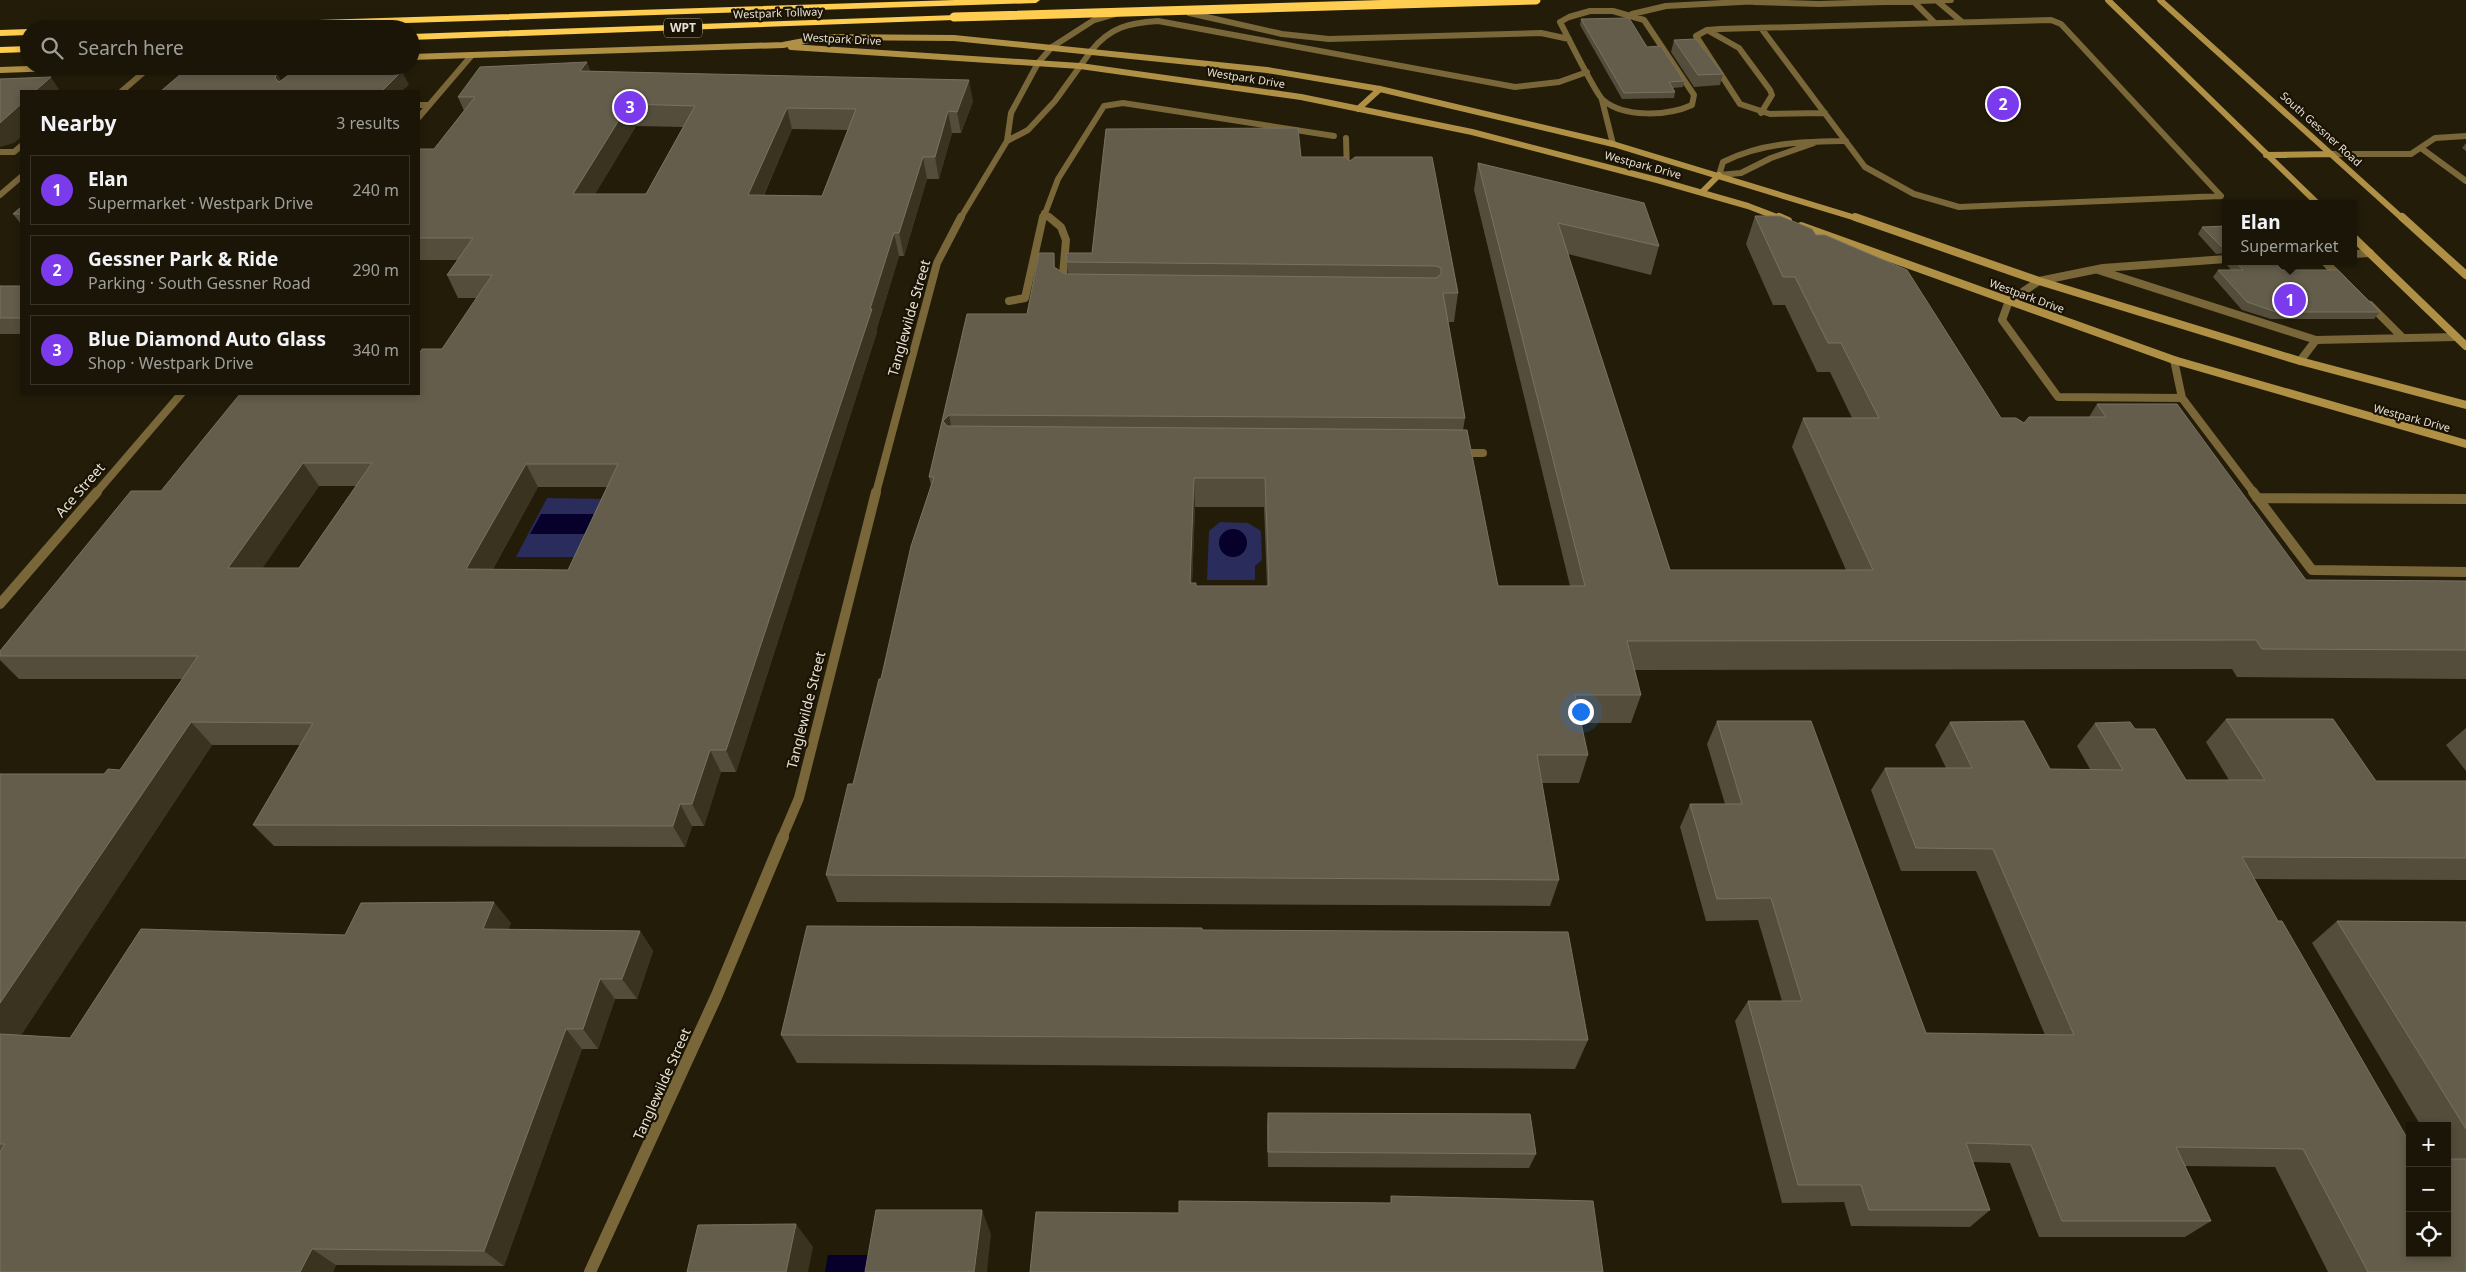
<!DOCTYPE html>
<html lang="en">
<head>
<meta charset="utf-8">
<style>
  :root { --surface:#1a1507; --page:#272215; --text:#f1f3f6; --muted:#9f9f9b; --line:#383428; --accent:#7c3aed }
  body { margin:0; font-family:"Noto Sans",sans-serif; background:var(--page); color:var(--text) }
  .controls { position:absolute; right:15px; bottom:15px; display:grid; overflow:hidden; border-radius:0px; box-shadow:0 2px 8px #0003 }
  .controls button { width:45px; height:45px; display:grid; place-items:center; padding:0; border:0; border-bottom:1px solid var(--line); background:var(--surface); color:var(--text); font:25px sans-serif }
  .you { position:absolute; left:1580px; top:711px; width:18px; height:18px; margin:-12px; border:4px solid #fff; border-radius:50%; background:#1a73e8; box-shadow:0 0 0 8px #1a73e833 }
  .badge { display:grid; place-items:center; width:32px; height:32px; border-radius:50%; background:var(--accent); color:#fff; font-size:16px; font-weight:700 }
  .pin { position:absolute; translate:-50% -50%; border:2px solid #fff; box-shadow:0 1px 5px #0006 }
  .popup { position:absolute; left:2222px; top:200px; width:135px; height:65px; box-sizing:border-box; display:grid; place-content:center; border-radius:0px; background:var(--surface); filter:drop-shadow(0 1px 4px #0005); font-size:16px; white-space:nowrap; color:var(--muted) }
  .popup b { font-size:19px; color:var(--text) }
  .popup::after { content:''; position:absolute; left:50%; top:100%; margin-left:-10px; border:10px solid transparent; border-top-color:var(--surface) }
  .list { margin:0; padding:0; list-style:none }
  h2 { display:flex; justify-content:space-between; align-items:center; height:65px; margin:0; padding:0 20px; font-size:21px }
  h2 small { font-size:16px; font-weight:400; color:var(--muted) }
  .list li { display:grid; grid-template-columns:32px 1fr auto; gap:15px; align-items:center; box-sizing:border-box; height:70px; margin:0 10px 10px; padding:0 10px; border:1px solid var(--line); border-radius:0px }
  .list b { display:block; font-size:19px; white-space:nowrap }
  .list p { margin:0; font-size:16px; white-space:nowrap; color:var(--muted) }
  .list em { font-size:16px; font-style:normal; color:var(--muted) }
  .icon { flex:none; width:28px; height:28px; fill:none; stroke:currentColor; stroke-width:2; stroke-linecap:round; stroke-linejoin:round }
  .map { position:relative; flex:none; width:2466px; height:1272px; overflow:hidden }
  .search { position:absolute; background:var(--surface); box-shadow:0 2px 8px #0003; left:20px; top:20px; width:400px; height:55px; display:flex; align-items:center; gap:12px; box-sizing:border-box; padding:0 18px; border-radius:28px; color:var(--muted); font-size:19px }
  .panel { position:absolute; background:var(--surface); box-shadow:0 2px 8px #0003; left:20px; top:90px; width:400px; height:305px; border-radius:0px }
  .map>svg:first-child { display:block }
  .green { fill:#2a2c5c }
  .water { fill:#06002a }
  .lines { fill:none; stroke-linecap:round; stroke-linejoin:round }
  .service-far2 { stroke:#796639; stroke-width:6 }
  .service-far1 { stroke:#796639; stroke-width:8 }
  .service { stroke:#796639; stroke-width:10 }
  .minor-far2 { stroke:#796639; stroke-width:6 }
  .minor-far1 { stroke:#796639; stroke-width:8 }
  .minor { stroke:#796639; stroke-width:10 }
  .tertiary-far3 { stroke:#796639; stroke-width:6 }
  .tertiary-far2 { stroke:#796639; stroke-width:8 }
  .tertiary-far1 { stroke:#796639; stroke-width:10 }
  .tertiary { stroke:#796639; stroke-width:12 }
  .secondary-far1 { stroke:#af9044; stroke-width:6 }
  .secondary { stroke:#af9044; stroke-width:8 }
  .motorway { fill:#ffce50; fill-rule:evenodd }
  .motorway-bridge { stroke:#ffce50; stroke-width:9 }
  .wall { fill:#554d3b; fill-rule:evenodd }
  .shaded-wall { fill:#3a3320 }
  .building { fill:#655d4b; stroke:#797261; fill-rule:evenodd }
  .labels { text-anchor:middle; stroke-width:4.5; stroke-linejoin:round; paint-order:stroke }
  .far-street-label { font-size:11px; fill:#e6e1d6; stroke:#1a1202 }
  .shield { fill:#1a1202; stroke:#a9a396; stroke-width:1 }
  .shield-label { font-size:12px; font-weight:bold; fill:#e6e1d6 }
  .street-label { font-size:14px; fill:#e6e1d6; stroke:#1a1202 }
</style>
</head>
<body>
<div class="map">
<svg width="2466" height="1272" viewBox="0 0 2466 1272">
  <rect width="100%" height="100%" fill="#231c09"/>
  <path class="green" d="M547,498l59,1 -24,58h-66z
    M1220,522l28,1 13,8 1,29 -7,6v14h-48l2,-49z"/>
  <path class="water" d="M541,514h56l-10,20h-57z
    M1219 543a14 14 0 1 1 28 0a14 14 0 1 1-28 0Z
    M828,1255h41l-3,17h-41z"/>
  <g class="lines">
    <path class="service-far2" d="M1912,0l22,22
      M1936,0l25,21
      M1754,2l65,2 132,-4
      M1590,11h23l31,9 50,75 -2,10c-24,11 -68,13 -89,-5 -8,-7 -36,-65 -43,-78l9,-5z
      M1189,13l93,21 47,5 212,-6 28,6
      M1632,14l34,-8 94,-5
      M1761,28l104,139 49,27 45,13 262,-11
      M1707,30l32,18 31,42 2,5 -11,18
      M1052,47l42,-27 21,-6
      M1091,51c19,-24 38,-28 67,-30l357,66 44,-5 28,-10
      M374,81l15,-15
      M295,83l16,-17
      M1602,100l11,44
      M419,105h10
      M1825,113l-55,1 -30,-10 -44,-68 11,-6 13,-1 331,-9 10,4 160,172
      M1346,138l1,34
      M1814,143l-43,15 -30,15 -22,2 4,-13c40,-20 79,-20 123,-21
      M2421,148l45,33
      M0,152h14l7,-6
      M2331,154h80l24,-16 31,-2
      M1044,213l7,6
      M1043,219l15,-40 46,-73 19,-3 211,33"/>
    <path class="service-far1" d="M1049,217l12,10 5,13 -4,46
      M2354,254l16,-1
      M2324,261l19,19
      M2098,270l218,70
      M1009,301l16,-3 18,-81
      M2370,305l33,33
      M2174,360l8,38 72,95
      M2300,361l16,-21 140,-3
      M2182,398l-124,-1 -56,-77 7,-19 30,-20 64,-13 123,-9
      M1459,453h24"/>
    <path class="service" d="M2253,492l59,78 154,2
      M2257,498l209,1"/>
    <path class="minor-far2" d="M122,91l29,-25
      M419,117l53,-62
      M0,195l21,-18"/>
    <path class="minor-far1" d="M96,493l85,-99"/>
    <path class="minor" d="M0,604l97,-112"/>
    <path class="tertiary-far3" d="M1007,141l21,-11 27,-29 36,-50
      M960,219l47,-78 4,-28 27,-50 14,-16"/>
    <path class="tertiary-far2" d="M876,493l61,-230 24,-46"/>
    <path class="tertiary-far1" d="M782,838l17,-40 77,-306"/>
    <path class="tertiary" d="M590,1272l127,-277 66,-158"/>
    <path class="secondary-far1" d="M2108,0l210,204
      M2160,0l243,219
      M791,47l289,19 221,31 171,35 185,48 91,26 34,13
      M411,57l372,-12 42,-8 129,1 313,32 113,19 233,55 246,75
      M0,70l111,-4
      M1358,109l22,-20
      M2266,155l65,-1
      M1702,192l17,-17"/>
    <path class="secondary" d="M1779,217l9,4
      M1855,217l184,64 261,80 166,44
      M2402,217l64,58
      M1801,226l373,134 292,84
      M2354,238l112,108"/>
    <path class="motorway" d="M955,0h85l-4,3 -822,26h-95l4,-3z
      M957,15l1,2 -4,3 -543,20v-6z
      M29,29v6l-29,1v-6z
      M29,46v6l-29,1v-6z"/>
    <path class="motorway-bridge" d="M954,17l582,-17"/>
  </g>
  <path class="wall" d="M1581,19l66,28 37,34 -1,6 -10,1 2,4 -1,6 -52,1 -42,-74z
    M1674,40l49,34 -3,11 -26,2 -23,-35z
    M587,62l3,9 383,30 -12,32h-9l-13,46h-12l-23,77h-5l-22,72v4l-141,440h-15l-17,54h-12l-7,21 -411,-1 -21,-21 47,-80h-88l-191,290 49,3 275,-103 166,-12 -3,6 132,2 13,20 -16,48h-22l-17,50h-16l-78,217 -168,-1 -3,7h-333v-498h104l16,-4 62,-91h-163l-19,-19v-9l161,-160 258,-97 23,-45 35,-51h-19l-11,-23 11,-15h-39v-111h15l30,-38 -6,-14zM636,126l47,1 -37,67h-51zM792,129l56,1 -26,66 -58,-1zM319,486h37l-57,82h-37zM538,487h69l-39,83 -75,-1z
    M2466,143v8l-4,-3z
    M1301,157l49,4 82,-4 26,136 -4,29h-6l17,96 -2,12 35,156h72l-96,-396 4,-27 181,83 -8,29 -83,-21 102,316h176l-54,-123 11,-29h49l-22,-46h-13l-32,-67h-12l-27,-61 9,-28 61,19 185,183 23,5 65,-6 8,-13 209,176 160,1v98l-229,-2 -5,-8 -597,1 6,25 -10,28h-50l7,32 -9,28h-37l17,97 -9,26 -713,-4 -11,-27 27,-91 78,-299 -2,-8 38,-163h60l27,-61 1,15 10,6h3l-2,-21h26zM1195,507h69l3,79h-71l-4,-3z
    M21,207v17l-8,-10z
    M2226,226v27l-10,1 -18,-20 4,-7z
    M2229,261h44l9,9 98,42 -6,7h-103l-29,-9 -29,-33 5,-7h13l-4,-5z
    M0,286h21v48h-21z
    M2226,719l150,62h90v99l-212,-1 193,374v-127h-26l-109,-183 25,-22 129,1v350h-138l-53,-105 -90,-1 26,55 -26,16h-146l-29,-74 -37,-1 17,48 -20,17 -119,-1 -7,-24 -62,1 -47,-182 13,-20h34l-24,-81 -52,1 -26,-94 10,-23h35l-18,-60 10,-23 209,312 119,2 -69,-164h-75l-30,-81 14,-22h61l-11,-23 15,-23 100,47h40l-13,-23 18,-23 40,6 51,51h43l-23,-38z
    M2466,728v43l-20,-26z
    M781,1035l807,5 -13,29 -778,-6z
    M1268,1113l268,41 -7,14 -261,-1 -1,-39z"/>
  <path class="shaded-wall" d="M587,62l7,21 -14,-12z
    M228,68l8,14 -14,-8z
    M402,71l7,14 -7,6h-20z
    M277,73l7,14 -9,-9z
    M51,77l9,14h-25z
    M969,80l4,21 -12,32 -4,-21z
    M21,104v33l-7,6 -14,4v-24z
    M629,104l7,22 -54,90 -9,-22z
    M787,108l5,21 -38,88 -6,-22z
    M948,111l4,22 -13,46 -4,-22z
    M923,157l4,22 -23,77 -5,-23z
    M894,233l5,23 -22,72v4l-141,440 -10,-22z
    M949,415l6,29 -12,-23z
    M303,463l16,23 -72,105 -19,-23z
    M526,464l12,23 -58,105 -14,-23z
    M1194,478l1,29 -4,105 -1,-29z
    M191,722l21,23 -202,307 -10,-6v-43z
    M710,750l11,22 -17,54 -12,-22z
    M680,804l12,22 -7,21 -12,-21z
    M494,902l17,21 -11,27 -17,-21z
    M640,931l13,20 -16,48 -15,-20z
    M600,979l15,20 -17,50 -15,-20z
    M566,1029l16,20 -78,217 -20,-15z
    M982,1210l9,24 -4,38h-13z
    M796,1224l17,23 -5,25h-22z
    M312,1249l24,16 -3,7h-33z"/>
  <path class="building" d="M1629,18l18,29 14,-1 23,35 -15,1 6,10 -51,1 -43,-74z
    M1696,39l27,35 -25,1 -24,-35z
    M587,62l-7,9 389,9 -12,32 -9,-1 -13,46h-12l-24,76h-5l-24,76h2l-146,441h-16l-18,54h-12l-7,22 -420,-1 60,-102 -122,-1 -191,281v-229h104l4,-5 12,1 78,-114h-198v-5l131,-160h30l79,-97h179v-40l3,-5h20l50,-74h-45l26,-37h-54v-89h15l41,-52h-17l22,-30zM629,104l66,2 -49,88h-73zM787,108l69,1 -34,87 -74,-1zM303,463h69l-73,105h-71zM526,464h92l-50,106 -102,-1z
    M188,68h40l-6,6 55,-1 -2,5 4,4 11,-8 112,-3 -20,20h-221z
    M51,77l-16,14h-14v13l-21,19v-44z
    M1298,128l3,29h44l5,4 5,-4h77l26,136h-15l22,125 -516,-3 -6,6 4,5 520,4 31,156h87l-107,-423 166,40 15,43 -101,-23 112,347h203l-70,-152h76l-38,-75h-13l-33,-66h-12l-28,-61h25l32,13 4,6h9l82,35 94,148h15l8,5 5,-6h77l-9,-13h80l129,176 160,1v69l-204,-1 -6,-9 -629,1 14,54h-66l13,60h-51l22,125 -733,-5 22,-91h5l26,-105h2l30,-133 23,-69h-5l38,-163h60l12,-61h15v14l11,7 371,4 5,-4v-6l-5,-2 -369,-4 -1,-9h26l14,-124zM1194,478h71l4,108h-73v-3h-6z
    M21,207v7h-8z
    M2226,226v20h-5l-19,-19z
    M2235,261h38l9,9h56l42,42h-104l-29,-10 -29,-32h25z
    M0,286h21v32h-21z
    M2226,719h107l43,62h90v77l-224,-1 36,64h4l128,222v110h37v-94h19v113h-98l-65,-123 -127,-2 35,74h-149l-31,-76 -65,-2 24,67h-121l-8,-25h-63l-50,-184h54l-31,-103 -54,1 -27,-95h52l-25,-83h94l115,312 148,2 -81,-186 -77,-1 -31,-80h87l-22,-46 74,-1 26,48 73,1 -28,-47 35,-1 5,7h20l31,51h79z
    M494,902l-11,27 157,2 -18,48h-22l-17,50h-17l-82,222 -172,-2 -12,23h-300v-120l5,-8h-5v-110l70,4 71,-109 204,6 16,-32z
    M2337,921l129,1v207z
    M807,926l395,2v2l366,2 20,108 -807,-5z
    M1268,1113l262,1 6,40 -268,-2z
    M1391,1196l202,5 10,71h-573l6,-60 143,1v-12l212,2z
    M876,1210h106l-8,62h-109z
    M796,1224l-10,48h-99l11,-47z"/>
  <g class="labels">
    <g class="far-street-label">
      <text transform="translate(778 13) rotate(-2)" y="4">Westpark Tollway</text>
      <text transform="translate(842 39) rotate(3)" y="4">Westpark Drive</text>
      <text transform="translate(1246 78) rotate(9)" y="4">Westpark Drive</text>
      <text transform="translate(2321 129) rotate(42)" y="4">South Gessner Road</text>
      <text transform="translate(1643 165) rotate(15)" y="4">Westpark Drive</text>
      <text transform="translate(2027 296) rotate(20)" y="4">Westpark Drive</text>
      <text transform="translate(2412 418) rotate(15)" y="4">Westpark Drive</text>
    </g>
    <rect class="shield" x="664" y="18.5" width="38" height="19" rx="4"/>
    <g class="shield-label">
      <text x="683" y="32">WPT</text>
    </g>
    <g class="street-label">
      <text transform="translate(909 318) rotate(-74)" y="5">Tanglewilde Street</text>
      <text transform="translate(80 490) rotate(-49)" y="5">Ace Street</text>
      <text transform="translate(806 710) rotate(-76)" y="5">Tanglewilde Street</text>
      <text transform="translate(662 1084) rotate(-66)" y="5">Tanglewilde Street</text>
    </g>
  </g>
</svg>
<div class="controls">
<button>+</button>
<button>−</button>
<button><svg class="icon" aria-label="locate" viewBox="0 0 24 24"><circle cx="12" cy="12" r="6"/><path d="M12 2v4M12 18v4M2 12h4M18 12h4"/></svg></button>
</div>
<div class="you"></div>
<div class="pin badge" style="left:2290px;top:300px">1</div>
<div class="popup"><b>Elan</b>Supermarket</div>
<div class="pin badge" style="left:2003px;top:104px">2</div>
<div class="pin badge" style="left:630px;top:107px">3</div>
<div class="search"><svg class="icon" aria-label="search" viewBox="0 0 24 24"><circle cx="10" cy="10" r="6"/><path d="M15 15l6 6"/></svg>Search here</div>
<section class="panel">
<h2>Nearby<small>3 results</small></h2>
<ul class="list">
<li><span class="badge">1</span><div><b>Elan</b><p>Supermarket · Westpark Drive</p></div><em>240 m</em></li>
<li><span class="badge">2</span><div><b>Gessner Park &amp; Ride</b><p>Parking · South Gessner Road</p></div><em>290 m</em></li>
<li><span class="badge">3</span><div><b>Blue Diamond Auto Glass</b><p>Shop · Westpark Drive</p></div><em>340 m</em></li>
</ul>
</section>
</div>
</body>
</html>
